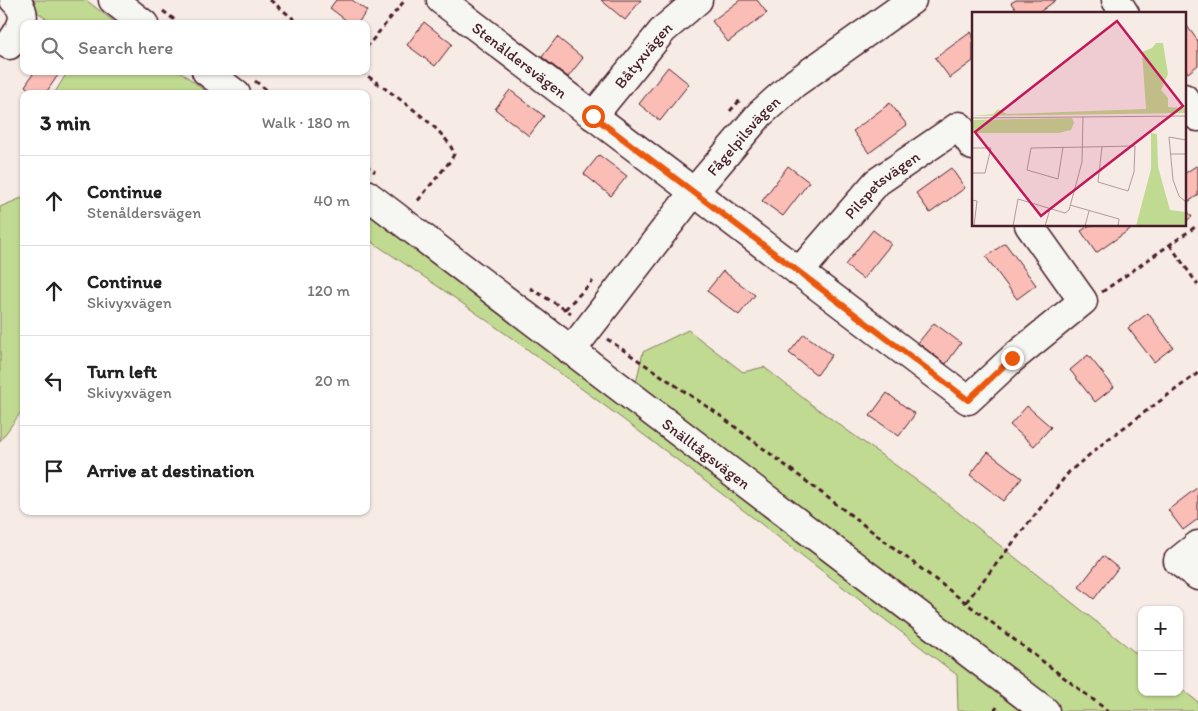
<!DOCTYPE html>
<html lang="en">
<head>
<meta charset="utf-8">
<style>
  :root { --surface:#fff; --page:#f6f6f6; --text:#222; --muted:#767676; --line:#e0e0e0 }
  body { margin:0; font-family:Itim,sans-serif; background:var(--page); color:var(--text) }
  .controls { position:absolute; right:15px; bottom:15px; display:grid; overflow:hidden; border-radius:10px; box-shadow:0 1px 4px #0004 }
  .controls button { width:45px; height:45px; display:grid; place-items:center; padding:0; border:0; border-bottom:1px solid var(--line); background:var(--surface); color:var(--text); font:25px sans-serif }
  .stop { position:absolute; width:15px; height:15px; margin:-11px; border:4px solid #ea580c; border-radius:50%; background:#fff }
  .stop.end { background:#ea580c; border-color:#fff; box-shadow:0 1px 5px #0008 }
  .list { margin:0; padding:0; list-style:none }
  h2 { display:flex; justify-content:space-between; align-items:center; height:65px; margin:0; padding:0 20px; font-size:21px }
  h2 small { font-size:16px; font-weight:400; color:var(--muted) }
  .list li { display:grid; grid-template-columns:32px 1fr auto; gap:15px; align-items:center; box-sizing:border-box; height:90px; padding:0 20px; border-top:1px solid var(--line) }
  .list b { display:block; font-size:19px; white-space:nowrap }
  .list p { margin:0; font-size:16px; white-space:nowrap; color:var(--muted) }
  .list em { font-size:16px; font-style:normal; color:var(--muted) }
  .icon { flex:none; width:28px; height:28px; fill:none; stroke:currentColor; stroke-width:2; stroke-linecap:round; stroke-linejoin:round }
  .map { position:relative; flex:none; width:1198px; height:711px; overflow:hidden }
  .search { position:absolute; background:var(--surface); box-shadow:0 1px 4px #0004; left:20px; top:20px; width:350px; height:55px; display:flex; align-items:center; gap:12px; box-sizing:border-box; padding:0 18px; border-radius:10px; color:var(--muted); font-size:19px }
  .panel { position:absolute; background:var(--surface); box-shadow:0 1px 4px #0004; left:20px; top:90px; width:350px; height:425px; border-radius:10px }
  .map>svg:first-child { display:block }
  .green { fill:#c1da91; stroke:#867c5e }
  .building { fill:#fabeb7; stroke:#4a1f2b }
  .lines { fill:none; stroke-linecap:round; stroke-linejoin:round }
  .minor-casing { stroke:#4a1f2b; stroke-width:31 }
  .path { stroke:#4a1f2b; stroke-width:3; stroke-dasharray:5 4; stroke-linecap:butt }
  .minor { stroke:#f6f6f2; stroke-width:28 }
  .route { stroke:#ea580c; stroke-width:6 }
  .labels { text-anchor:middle; stroke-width:4; stroke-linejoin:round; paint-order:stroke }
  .street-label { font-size:16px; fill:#4a1f2b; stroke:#f6f6f2 }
  .inset-road { fill:none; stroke:#b2999b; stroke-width:1 }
  .view { fill:#c2185b; fill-opacity:0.15; stroke:#c2185b; stroke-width:2.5 }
  .inset-edge { fill:none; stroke:#4a1f2b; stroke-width:2.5 }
</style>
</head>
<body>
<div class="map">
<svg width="1198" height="711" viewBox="0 0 1198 711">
  <rect width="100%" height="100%" fill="#f7ebe6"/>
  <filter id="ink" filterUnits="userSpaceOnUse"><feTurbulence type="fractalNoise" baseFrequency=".02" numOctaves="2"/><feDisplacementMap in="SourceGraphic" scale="10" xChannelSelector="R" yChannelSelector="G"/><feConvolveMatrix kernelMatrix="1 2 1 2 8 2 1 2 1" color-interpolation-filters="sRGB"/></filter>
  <g filter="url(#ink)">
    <path class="green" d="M22,0h64l31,24h-64z
      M68,71h112l29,23h-155z
      M24,197v211l-24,33v-234z
      M366,213l655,498h-63l-1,-36c-194,-149 -386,-302 -591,-437z
      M688,330l55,42 21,-5 48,38 118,85 212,168v34h37v-5l19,15v9h-138l-425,-324 8,-35z"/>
    <path class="building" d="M336,0h16l15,11 -10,13h-6l-21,-16z
      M601,0h40l-16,20z
      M740,0h17l10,13 -39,29 -16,-21z
      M1016,0h40l-19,14h-18l-8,-11z
      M424,22l28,22 -17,22 -28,-21z
      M1184,22l14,19v24l-10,8 -4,-6z
      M971,32l2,3v26l-23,17 -15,-20z
      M557,37l26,21 -15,19 -26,-20z
      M668,67l21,17 -29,37 -21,-17z
      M35,71h17l6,4 -13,19h-10l-10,-8z
      M510,90l34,26 -15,20 -34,-27z
      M890,103l17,22 -38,28 -16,-22z
      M599,155l28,21 -16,20 -27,-22z
      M788,166l21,16 -26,34 -21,-15z
      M1196,166l2,3v26l-14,10v-31z
      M951,168l14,20 -35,25 -14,-20z
      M1184,206l8,11 -8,5z
      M1090,225h46l-40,28 -15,-22z
      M873,230l18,14 -28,35 -18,-14z
      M1005,243l31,42 -19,14 -31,-42z
      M723,271l32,24 -16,20 -32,-24z
      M1148,313l25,34 -19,15 -26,-34z
      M934,323l27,20 -15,21 -28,-21z
      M804,334l28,21 -15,20 -28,-22z
      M1088,355l26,32 -19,15 -25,-32z
      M887,393l28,21 -16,22 -29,-20z
      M1027,406l24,21 -17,19 -24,-21z
      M988,452l34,26 -18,23 -34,-26z
      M1198,487v32l-15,11 -15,-20z
      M1103,556l15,12 -24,31 -15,-12z"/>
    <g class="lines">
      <g class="minor-casing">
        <g id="minor">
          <path d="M113,0l31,24"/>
          <path id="s1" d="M441,0l527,400 45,-42 70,-57 -54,-76"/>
          <path d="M1116,0l9,14"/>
          <path d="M9,45c11,-15 22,-30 5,-45"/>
          <path d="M206,71l30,23"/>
          <path d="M1184,98l14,19"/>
          <path id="s2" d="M593,116l70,-86 35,-30"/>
          <path id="s3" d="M366,194l679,517"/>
          <path id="s4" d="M799,272l78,-90 82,-56 14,20"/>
          <path id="s5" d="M571,351l122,-158 67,-79 35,-31 117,-83"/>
          <path d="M1198,545l-20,16 20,15"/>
        </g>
      </g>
      <path class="path" d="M270,0l30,24
        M163,11l17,13
        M366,48l39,-48
        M361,71c23,18 86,57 93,83l-3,6 -35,43
        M255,81l17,13
        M730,111l11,-12
        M366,165l9,7
        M1170,245l28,40
        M530,288l41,25
        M1102,292l96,-67
        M565,309l28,-28
        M607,339l111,75 390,297
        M966,602l103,-130 38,-32 91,-67
        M994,711l5,-6"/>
      <use href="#minor" class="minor"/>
    </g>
  </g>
  <g class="lines" filter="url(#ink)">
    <path class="route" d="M593,116l375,284 44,-42"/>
  </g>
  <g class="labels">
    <g class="street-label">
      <text dy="6" stroke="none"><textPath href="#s2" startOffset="79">Båtyxvägen</textPath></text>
      <text dy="6" stroke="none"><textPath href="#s1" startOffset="99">Stenåldersvägen</textPath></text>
      <text dy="6" stroke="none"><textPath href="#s5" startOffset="276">Fågelpilsvägen</textPath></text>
      <text dy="6" stroke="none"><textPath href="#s4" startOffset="121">Pilspetsvägen</textPath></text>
      <text dy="6" stroke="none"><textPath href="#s3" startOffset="428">Snälltågsvägen</textPath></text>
    </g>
  </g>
  <g transform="translate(972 12)">
    <rect width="214" height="214" fill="#f7ebe6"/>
    <path d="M184,31h7l5,31 -7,16 7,8v9l18,1v5l-214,3 21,-2 5,-5 9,5 139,-5 -4,-57 10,-4zM100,106l2,5 -3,7 -13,3h-86v-13zM179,121l6,1 1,33 12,43 16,2v14h-50l15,-57z" fill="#c1da91"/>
    <path class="inset-road" d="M0,106l214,-2M214,128l-17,-3 4,43 6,16 7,6M91,135l-5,32 -31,-9 4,-22 55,-1 49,-1 -1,26 -6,19 -30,-9 4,-35M0,136h19l-6,25h-13M198,142h16M0,188l5,1 -3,25M98,193l49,14 -1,7M41,214l5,-27 47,14 4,-3 13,-48 1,-45M73,214l5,-17M113,214l4,-15"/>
    <path class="view" d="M145,9l66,85 -142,110 -66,-84z"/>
    <rect width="214" height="214" class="inset-edge"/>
  </g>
</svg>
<div class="controls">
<button>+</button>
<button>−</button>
</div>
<div class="stop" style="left:593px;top:116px"></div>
<div class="stop end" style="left:1012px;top:358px"></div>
<div class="search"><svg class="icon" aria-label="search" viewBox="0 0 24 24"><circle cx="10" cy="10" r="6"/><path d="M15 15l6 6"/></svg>Search here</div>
<section class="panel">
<h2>3 min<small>Walk · 180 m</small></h2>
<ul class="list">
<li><svg class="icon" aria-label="ahead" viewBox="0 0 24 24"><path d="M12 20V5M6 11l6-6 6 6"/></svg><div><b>Continue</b><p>Stenåldersvägen</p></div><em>40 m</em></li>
<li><svg class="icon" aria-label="ahead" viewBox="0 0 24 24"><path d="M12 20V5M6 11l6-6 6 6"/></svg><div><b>Continue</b><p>Skivyxvägen</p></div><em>120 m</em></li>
<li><svg class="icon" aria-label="left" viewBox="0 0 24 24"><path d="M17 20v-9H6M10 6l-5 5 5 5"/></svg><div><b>Turn left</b><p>Skivyxvägen</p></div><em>20 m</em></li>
<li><svg class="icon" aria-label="arrive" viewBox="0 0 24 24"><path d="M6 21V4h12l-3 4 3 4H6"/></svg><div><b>Arrive at destination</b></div></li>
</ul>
</section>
</div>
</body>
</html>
